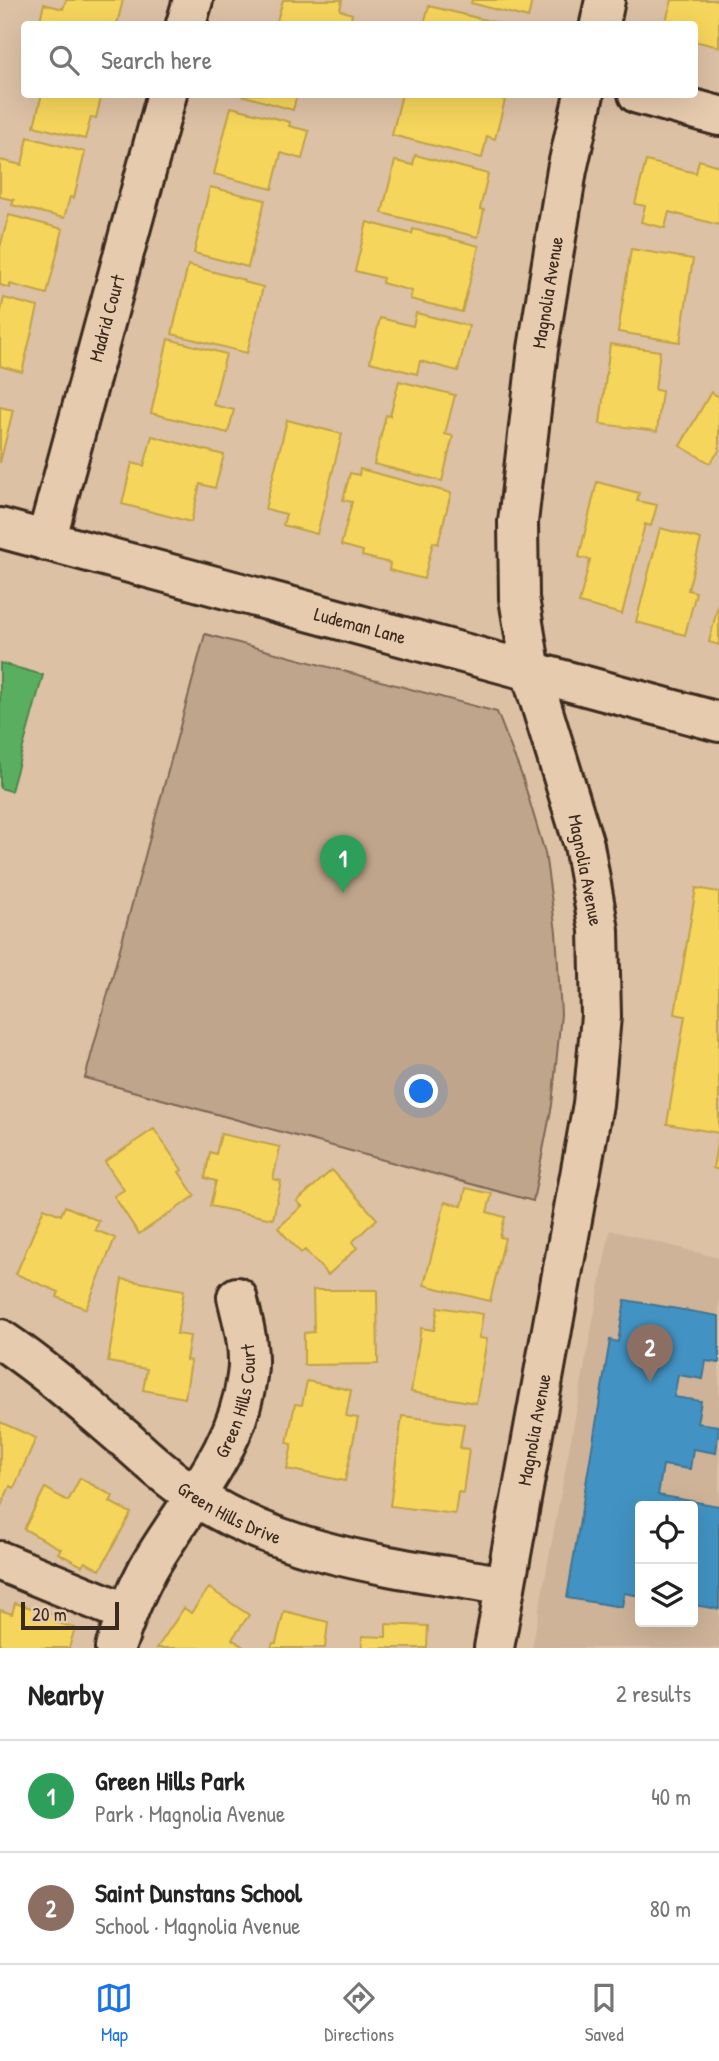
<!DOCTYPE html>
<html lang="en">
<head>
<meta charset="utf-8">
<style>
  :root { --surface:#fff; --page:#f2f2f2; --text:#222; --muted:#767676; --line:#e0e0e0; --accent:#1a73e8 }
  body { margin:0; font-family:"Patrick Hand",sans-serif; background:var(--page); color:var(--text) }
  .controls { position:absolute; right:21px; bottom:21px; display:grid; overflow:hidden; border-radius:7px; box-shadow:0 7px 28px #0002 }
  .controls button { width:63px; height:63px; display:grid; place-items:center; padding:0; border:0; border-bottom:2px solid var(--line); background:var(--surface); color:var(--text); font:35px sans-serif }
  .scale { position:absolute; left:21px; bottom:18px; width:98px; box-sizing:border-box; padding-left:7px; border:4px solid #3b2a1e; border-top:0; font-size:19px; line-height:24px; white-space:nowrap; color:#3b2a1e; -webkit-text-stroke:5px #e7cbae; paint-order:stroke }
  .you { position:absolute; left:422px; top:1092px; width:24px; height:24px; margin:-18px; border:5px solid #fff; border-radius:50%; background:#1a73e8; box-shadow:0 0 0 10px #1a73e833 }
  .badge { display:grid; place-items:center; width:46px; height:46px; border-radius:50%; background:var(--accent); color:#fff; font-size:23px; font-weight:700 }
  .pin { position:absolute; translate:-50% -58px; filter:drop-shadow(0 2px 4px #0008) }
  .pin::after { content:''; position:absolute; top:37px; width:24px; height:21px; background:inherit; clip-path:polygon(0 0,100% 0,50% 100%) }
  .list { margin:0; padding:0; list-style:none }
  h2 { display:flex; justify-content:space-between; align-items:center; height:91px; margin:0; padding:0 28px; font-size:30px }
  h2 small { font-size:23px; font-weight:400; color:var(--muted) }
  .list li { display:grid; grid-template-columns:46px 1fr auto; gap:21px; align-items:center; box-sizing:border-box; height:112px; padding:0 28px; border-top:2px solid var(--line) }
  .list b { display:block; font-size:26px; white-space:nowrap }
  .list p { margin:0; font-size:23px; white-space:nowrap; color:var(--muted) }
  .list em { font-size:23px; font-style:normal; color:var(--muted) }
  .icon { flex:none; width:38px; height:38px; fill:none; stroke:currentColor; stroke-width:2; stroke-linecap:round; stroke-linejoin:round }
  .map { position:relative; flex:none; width:719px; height:1648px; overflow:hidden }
  .search { position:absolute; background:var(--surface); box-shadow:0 7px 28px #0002; left:21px; right:21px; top:21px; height:77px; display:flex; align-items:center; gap:18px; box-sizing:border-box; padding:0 24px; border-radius:7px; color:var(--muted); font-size:26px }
  .sheet { height:315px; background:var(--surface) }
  nav { display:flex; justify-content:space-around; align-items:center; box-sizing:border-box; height:98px; border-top:2px solid var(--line); background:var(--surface); font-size:19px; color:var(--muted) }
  nav a { display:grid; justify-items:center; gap:4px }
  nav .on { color:var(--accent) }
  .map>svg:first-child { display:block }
  .built { fill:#ceb398; fill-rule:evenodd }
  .green { fill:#bfa58c; stroke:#7d6855; stroke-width:2 }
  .homes { fill:#f6d55c; stroke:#bea249; stroke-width:2 }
  .schools { fill:#4393c3; stroke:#417492; stroke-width:2 }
  .public { fill:#5aae61; stroke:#51864d; stroke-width:2 }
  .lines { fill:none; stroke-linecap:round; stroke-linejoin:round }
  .street-casing { stroke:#3b2a1e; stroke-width:44 }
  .secondary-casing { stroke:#3b2a1e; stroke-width:44 }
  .street { stroke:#e7cbae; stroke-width:38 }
  .secondary { stroke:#e7cbae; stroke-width:38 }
  .labels { text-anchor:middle; stroke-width:7; stroke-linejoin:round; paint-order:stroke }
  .street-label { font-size:19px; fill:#3b2a1e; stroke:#e7cbae }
</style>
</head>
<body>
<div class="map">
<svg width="719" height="1648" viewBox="0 0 719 1648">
  <rect width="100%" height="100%" fill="#ddc1a5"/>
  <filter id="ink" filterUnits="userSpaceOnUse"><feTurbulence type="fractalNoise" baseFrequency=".0143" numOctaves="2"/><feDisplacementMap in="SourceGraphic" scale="14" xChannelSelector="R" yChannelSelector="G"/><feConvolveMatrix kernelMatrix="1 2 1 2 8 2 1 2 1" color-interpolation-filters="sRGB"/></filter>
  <g filter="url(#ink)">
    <path class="built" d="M610,1230l109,28v390h-187zM640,1506h53v116h-53z"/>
    <path class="green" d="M205,634l292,78 25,64 23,77 11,79 5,82 -9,91 -19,96 -448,-123z"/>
    <path class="homes" d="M66,0h57l-6,24h-78l5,-20 19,5z
      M283,0h59l-2,10 12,4 -2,10h-61l-12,-3z
      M472,0h60l-4,18 -57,-15z
      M672,0h47v47l-25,-6v-17h-29z
      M429,6l73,18h-78z
      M42,94h60l-6,24 -5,-1 -6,22 -51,-13z
      M238,94h59l-4,16z
      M402,94h83l20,6 -10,39 -8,-3 -5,22 -90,-23z
      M231,107l59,15 -1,4 20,5 -7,28 -21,-6 -9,36 -58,-15z
      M28,137l57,15 -11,46 -4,-1 -6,21 -52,-13 2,-5 -14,-3v-37l22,5z
      M415,155l73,19 -8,35 4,1 -6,27 -96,-24 13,-52 18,4z
      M699,160l20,6v59l-50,-13 -4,16 -24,-6 4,-16 -10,-2 11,-43 50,12z
      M210,187l55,13 -17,67 -54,-14z
      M9,215l54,14 -16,65 -37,-10v4l-10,-3v-38z
      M367,222l45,12 1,-5 66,17 -17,66 -52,-13 2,-8 -30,-8 1,-5 -28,-7z
      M631,249l62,10 -13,83 -62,-10z
      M188,265l56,15v2l19,5 -16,66 -75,-19z
      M4,298l34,9 -16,65 -22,-6v-51z
      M416,313l53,13 -11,45 -38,-10 -3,13 -47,-12 10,-44 33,8z
      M168,339l58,15 -13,51 21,5 -6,23 -77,-20z
      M610,344l50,7 -5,39 7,1 -5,40 -57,-7z
      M399,381l56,14 -10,39 8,2 -11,45 -68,-17 12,-49 4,1z
      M711,392l8,5v54l-9,12 -30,-17z
      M0,407l13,3 -13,53z
      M287,420l55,14 -25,100 -34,-9 3,-11 -21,-5z
      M152,436l72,19 -9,33 -15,-4 -9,38 -69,-18 10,-41 12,3z
      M360,469l91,24 -13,51 -5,-2 -9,37 -35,-9 1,-7 -28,-7 1,-5 -22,-6 11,-43 -9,-2 7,-27 9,2z
      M597,482l42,11 -2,8 20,4 -6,21 -6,-2 -23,90 -43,-11 11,-43 -11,-3z
      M660,528l41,11 -13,51 8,2 -11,43 -49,-13z
      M719,601v44l-10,-3z
      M696,888l23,4v278l-6,-2 6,-35 -52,-9 18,-108 -10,-2z
      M154,1129l28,41 -3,2 16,24 -56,38 -25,-38 10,-6 -19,-28z
      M221,1134l59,13 -7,32 8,2 -8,38 -63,-13 6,-25 -11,-3 5,-26 6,2z
      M332,1170l45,49 -25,23 5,6 -29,27 -23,-25 -4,3 -23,-25 24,-22 -5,-5z
      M466,1188l26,6 -5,18 18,5 -5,20 5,1 -15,63 -66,-16 21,-83 17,4z
      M65,1206l34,15 -4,9 20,8 -29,71 -29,-12 2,-5 -43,-18 28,-66 17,7z
      M122,1279l62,11 -7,44 13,2 -4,24 5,1 -6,37 -42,-8 4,-21 -39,-7z
      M313,1290h64l1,74 -74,1v-32l10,-1z
      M438,1307l45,7 -4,24 8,1 -11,64 -65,-11 10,-64 13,2z
      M307,1381l44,9 -5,26 12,2 -13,63 -58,-12 5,-25 -5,-1 8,-39 7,1z
      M402,1416l62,8 -4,24 9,1 -6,44 -5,-1 -3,22 -65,-8z
      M0,1422l36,16 -22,50 -4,-2 -10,22z
      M80,1478l33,18 -3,6 21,11 -31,57 -15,-8 -3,4 -24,-13 3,-4 -37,-20 21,-41 23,13z
      M209,1588l40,27 -17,24 13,9h-88l27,-40 7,5z
      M15,1603l42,13 -2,6 20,6 -6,20h-69v-38l12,4z
      M284,1611l44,11 -3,26h-54l2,-5h3z
      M386,1624l42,2 -1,22h-65v-12l24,1z"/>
    <path class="schools" d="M625,1300l94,16v47l-13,-2 -3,18 -25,-4 -4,22 27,4 -4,22 22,3 -3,27 -23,-4 -3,20 -27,-4 -5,30 61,11v103l-26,-4v-99h-53v90l-16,-3 -2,14 -55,-9 43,-258 8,2z"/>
    <path class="public" d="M0,663l43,12 -32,116 -11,-3z"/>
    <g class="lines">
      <g class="street-casing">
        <g id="street">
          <path d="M186,24l7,-24"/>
          <path d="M638,94l81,22"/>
          <path id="s1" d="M0,528l719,194"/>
          <path id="s2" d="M46,541l121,-447"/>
          <path id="s3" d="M0,1339c45,30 84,65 125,100 22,20 45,41 70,57 92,61 205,71 310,90"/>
          <path d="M0,1561l127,52"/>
          <path id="s4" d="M115,1648c9,-27 19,-53 33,-79 36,-63 90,-118 99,-193 4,-26 -4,-54 -10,-79"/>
        </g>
      </g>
      <g class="secondary-casing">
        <g id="secondary">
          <path d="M600,24l5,-24"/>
          <path id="s5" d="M494,1648l99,-544 8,-88 -2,-86 -15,-85 -53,-173 -12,-74 -1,-76 20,-173 29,-179 17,-76"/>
        </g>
      </g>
      <use href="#street" class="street"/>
      <use href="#secondary" class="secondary"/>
    </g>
  </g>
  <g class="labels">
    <g class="street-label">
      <text dy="7" stroke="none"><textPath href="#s5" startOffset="1377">Magnolia Avenue</textPath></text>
      <text dy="7" stroke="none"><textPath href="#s2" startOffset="231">Madrid Court</textPath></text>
      <text dy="7" stroke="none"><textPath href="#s1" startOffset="373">Ludeman Lane</textPath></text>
      <text transform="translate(586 870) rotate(79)" y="7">Magnolia Avenue</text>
      <text dy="7" stroke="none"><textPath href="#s4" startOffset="278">Green Hills Court</textPath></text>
      <text dy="7" stroke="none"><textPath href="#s5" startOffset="222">Magnolia Avenue</textPath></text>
      <text dy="7" stroke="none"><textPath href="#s3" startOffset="289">Green Hills Drive</textPath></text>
    </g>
  </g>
</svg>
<div class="controls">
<button><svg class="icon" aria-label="locate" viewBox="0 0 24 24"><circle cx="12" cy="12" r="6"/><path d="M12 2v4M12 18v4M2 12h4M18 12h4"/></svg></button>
<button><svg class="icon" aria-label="layers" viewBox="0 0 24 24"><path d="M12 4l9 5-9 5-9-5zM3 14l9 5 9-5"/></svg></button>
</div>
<div class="scale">20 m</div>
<div class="you"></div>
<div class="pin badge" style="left:343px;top:893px;background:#2e9e5b">1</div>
<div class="pin badge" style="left:650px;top:1382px;background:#8d6e63">2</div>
<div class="search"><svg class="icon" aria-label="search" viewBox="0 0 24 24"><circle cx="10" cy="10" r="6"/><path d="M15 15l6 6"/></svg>Search here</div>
</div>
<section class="sheet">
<h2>Nearby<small>2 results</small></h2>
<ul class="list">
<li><span class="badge" style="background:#2e9e5b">1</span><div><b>Green Hills Park</b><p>Park · Magnolia Avenue</p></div><em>40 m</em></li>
<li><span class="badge" style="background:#8d6e63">2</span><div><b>Saint Dunstans School</b><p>School · Magnolia Avenue</p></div><em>80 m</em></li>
</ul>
</section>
<nav>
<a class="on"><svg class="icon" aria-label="map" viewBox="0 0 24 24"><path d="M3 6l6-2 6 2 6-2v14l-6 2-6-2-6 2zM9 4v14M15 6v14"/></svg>Map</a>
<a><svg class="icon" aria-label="directions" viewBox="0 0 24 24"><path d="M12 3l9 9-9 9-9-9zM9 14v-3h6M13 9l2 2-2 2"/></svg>Directions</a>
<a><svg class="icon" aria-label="saved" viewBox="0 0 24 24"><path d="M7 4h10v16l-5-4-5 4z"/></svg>Saved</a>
</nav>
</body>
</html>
